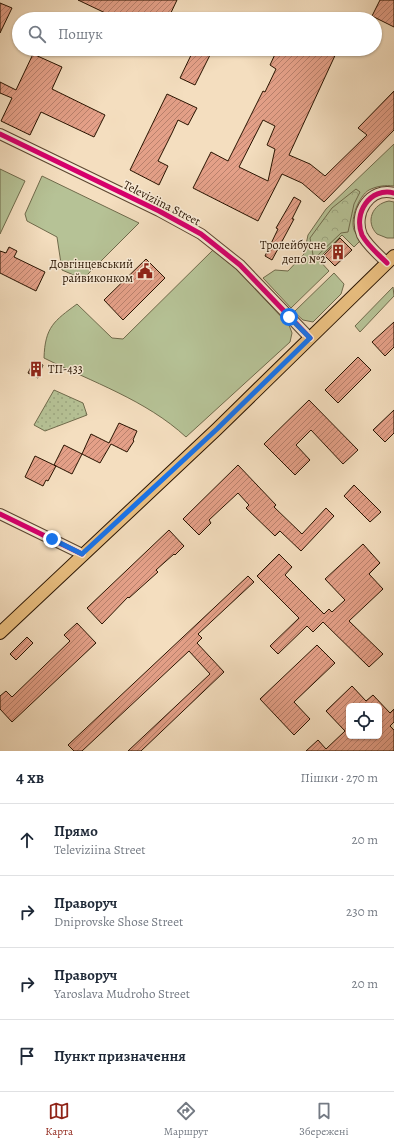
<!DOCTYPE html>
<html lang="uk">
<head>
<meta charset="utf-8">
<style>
  :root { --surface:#fff; --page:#f6f6f7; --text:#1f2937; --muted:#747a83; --line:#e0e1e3; --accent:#8f2418 }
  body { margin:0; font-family:Alegreya,serif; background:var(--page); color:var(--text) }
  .controls { position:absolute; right:12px; bottom:12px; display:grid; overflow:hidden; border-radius:6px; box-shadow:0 1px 3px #0004 }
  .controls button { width:36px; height:36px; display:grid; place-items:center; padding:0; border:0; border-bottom:1px solid var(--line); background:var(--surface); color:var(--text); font:20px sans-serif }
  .stop { position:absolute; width:12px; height:12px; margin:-9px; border:3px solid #1a73e8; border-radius:50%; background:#fff }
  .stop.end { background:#1a73e8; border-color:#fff; box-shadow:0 1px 4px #0008 }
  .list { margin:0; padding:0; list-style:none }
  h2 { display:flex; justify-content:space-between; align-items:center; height:52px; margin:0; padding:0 16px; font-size:17px }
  h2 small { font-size:13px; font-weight:400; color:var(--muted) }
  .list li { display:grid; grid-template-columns:26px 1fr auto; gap:12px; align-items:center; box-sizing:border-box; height:72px; padding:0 16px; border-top:1px solid var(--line) }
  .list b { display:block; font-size:15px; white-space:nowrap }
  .list p { margin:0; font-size:13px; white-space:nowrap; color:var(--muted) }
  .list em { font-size:13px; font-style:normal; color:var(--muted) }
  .icon { flex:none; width:22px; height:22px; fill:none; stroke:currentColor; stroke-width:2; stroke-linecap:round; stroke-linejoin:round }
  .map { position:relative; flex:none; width:394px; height:751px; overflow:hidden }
  .search { position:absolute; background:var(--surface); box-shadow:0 1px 3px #0004; left:12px; right:12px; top:12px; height:44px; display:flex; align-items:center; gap:10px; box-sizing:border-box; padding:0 14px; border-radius:22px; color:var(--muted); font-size:15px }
  .sheet { height:340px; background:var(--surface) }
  nav { display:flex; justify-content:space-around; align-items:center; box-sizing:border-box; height:56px; border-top:1px solid var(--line); background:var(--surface); font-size:11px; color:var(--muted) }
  nav a { display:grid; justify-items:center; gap:2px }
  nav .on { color:var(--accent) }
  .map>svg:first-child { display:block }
  .grass { fill:#b6c296; stroke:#6f6a4b }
  .forest { fill:url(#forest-crowns); stroke:#6f6a4b }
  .park { fill:url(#park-dots); stroke:#6f6a4b }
  .building { fill:url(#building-hatch); stroke:#281300; fill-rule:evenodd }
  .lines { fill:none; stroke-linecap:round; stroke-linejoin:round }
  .minor-casing { stroke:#5b4630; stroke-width:12 }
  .major-casing { stroke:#281300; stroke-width:14 }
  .minor { stroke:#f8ead5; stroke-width:10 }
  .major { stroke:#eabf80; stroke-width:12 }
  .cycleway-casing { stroke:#f8ead5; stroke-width:8 }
  .cycleway { stroke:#d6006c; stroke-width:5 }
  .route { stroke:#1a73e8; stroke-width:5 }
  .labels { text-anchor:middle; stroke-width:3; stroke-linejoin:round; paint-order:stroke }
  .street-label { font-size:12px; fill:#281300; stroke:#f8ead5 }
  .poi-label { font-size:12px; fill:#281300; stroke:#f8ead5; text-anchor:end }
</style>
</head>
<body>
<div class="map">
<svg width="394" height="751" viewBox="0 0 394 751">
  <defs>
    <pattern id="forest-crowns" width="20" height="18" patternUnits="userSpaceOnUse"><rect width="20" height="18" fill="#b6c296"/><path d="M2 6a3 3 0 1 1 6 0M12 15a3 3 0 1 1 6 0" fill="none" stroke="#9ca680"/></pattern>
    <pattern id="park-dots" width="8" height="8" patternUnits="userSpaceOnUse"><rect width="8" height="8" fill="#b6c296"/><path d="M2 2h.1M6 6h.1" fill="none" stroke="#9ca680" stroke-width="1.8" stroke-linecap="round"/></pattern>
    <pattern id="building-hatch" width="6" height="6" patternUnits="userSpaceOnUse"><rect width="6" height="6" fill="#e4a088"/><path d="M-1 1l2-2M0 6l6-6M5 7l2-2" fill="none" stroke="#b9816d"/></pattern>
  </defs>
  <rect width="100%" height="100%" fill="#f4debf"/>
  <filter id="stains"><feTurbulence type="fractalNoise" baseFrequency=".005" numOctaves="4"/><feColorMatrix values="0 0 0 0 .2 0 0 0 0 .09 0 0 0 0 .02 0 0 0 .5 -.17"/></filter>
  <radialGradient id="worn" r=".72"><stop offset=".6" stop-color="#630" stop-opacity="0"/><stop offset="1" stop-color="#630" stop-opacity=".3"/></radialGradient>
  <path class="grass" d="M394,144v42c-9,-1 -17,0 -25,4 -10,6 -19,28 -15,40 2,4 4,7 6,11l-6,6 -12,-12 -24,24 11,12 -38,37 -28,-30 12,-8 13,1 16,-17 4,-19 18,-26z
    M0,169l25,12 -25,53z
    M42,176l97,47 -56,56 -21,-9 -5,-33 -30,-16 -2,-7z
    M389,201l5,1v36h-7l-10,-4c-12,-12 -5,-30 12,-33z
    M213,250l23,19 53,56 3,8 -2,9 -104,95c-40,-37 -94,-55 -142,-79 1,-31 10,-37 33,-54l35,34 11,1z
    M334,273l10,11 -3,10 -28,28 -10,-2 -9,-8z
    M393,287l1,9 -34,36 -5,-6z"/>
  <path class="forest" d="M356,189l4,3 -6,12 -6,28 -7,1 -24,23 -4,-1 -3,-17 22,-30z"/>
  <path class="park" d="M54,390l29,13 4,12 -42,16 -11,-6z"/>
  <path class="building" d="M78,0h99l-9,19h-50z
    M380,0h14v27l-22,-11z
    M0,3l12,5 -12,25z
    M194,49h19l-18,36 -15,-7z
    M286,49h52l-49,106 21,9 15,12 42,-41 -9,-7 36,-37v39l-70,72 -22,-19 -20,-9 -24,47 -65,-33 18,-36 17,9 35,-70 2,1 11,-23 -6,-4 7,-15 7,3zM263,120l12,6 -8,19 8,4 -7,32 -29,-14z
    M33,54l29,13 -10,22 53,26 -11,22 -53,-25 -11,23 -29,-14 11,-23 -12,-5v-11l16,8z
    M167,94l30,14 -9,17 -10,-5 -6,13 -14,28 10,5 -9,19 -29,-15z
    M294,197l7,4 -9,18h2l-22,41 -7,-4 13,-27 -2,-1z
    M340,238l12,12 -17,16 -11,-11z
    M9,247l8,4 -3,6 31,15 -9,19 -36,-18v-22l6,2z
    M146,259l19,19 -42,42 -19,-20z
    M394,322v25l-9,9 -13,-14z
    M358,357l13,13 -33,33 -13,-13z
    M34,361l9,4 -5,13 -10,-5z
    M309,400l49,50 -15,14 -32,-34 -15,15 14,15 -15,15 -31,-31z
    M394,410v23l-9,9 -12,-12z
    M119,423l18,8 -4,9 1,1 -7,11 -16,-8 -11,19 -18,-9 9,-20 18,9z
    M64,445l18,9 -10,20 -18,-9z
    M35,456l21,10 -8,15 -2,-1 -3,6 -18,-9z
    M238,465l38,40 -2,2 28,27 24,-26 8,8 -33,35 -21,-20 -5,5 -29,-28 3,-3 -11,-12 -29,27 2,3 -12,12 -16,-16z
    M354,485l27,27 -11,10 -26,-26z
    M169,530l15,16 -9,9 -1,-1 -18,16 2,2 -29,26 -1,-1 -26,27 -15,-16z
    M363,544l17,19 -11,11 14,15 -34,32 34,33 -14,13 -46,-45 -10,10 -6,-6 -29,28 -8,-8 29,-28 -42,-42 22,-22 13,13 -7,8 39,39 5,-5 3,3 13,-12 -20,-21z
    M248,576l6,6 -56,52 4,4 -5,5 27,29 -83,79h-13l82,-77 -21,-23 -107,100h-8l-6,-6z
    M77,623l19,20 -84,79 -12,-13v-13l6,-5 6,6 30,-29 28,-27 -6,-6z
    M27,637l6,6 -17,17 -6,-6z
    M317,645l18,18 -41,39 16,17 -16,16 -34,-36z
    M352,686l14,15 7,-6 17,18 4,-4v13l-4,4 4,4v21h-88l12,-11 8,9 19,-18 -19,-20zM349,706h30v30h-30z"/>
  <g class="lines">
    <g class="minor-casing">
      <path id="minor" d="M0,134l159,77 42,23 39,31 70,73
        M387,263c-8,-8 -20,-18 -25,-28 -9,-22 8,-48 32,-42
        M0,514l82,40"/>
    </g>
    <g class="major-casing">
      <path id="major" d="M0,633l217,-204 177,-173"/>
    </g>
    <use href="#minor" class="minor"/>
    <use href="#major" class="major"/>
    <g class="cycleway-casing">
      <path id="cycleway" d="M0,134l159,77 42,23 39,31 70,73
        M387,263c-8,-8 -20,-18 -25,-28 -9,-22 8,-48 32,-42
        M0,514l82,40"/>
    </g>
    <use href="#cycleway" class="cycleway"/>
  </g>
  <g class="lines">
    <path class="route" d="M52,539l30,15 135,-125 93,-91 -21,-21"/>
  </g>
  <defs>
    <g id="building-bare" transform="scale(1.2)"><path d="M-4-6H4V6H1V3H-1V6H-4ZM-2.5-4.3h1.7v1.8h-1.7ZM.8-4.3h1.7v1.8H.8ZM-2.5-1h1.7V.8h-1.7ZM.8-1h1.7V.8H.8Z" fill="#8f2418" stroke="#f8ead5" stroke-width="2.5" paint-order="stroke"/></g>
    <g id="civic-bare" transform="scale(1.2)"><path d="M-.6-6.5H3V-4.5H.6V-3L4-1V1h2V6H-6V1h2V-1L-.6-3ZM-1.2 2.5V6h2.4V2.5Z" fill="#8f2418" stroke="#f8ead5" stroke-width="2.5" paint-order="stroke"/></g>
  </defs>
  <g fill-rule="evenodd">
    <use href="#building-bare" x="338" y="252"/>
    <use href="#civic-bare" x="145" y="271"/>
    <use href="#building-bare" x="36" y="369"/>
  </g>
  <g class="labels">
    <g class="street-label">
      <text transform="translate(162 203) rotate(27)" y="4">Televiziina Street</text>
    </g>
    <g class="poi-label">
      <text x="326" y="249">Тролейбусне<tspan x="326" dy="14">депо №2</tspan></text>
      <text x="133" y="268">Довгінцевський<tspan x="133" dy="14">райвиконком</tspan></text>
      <text x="48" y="373" text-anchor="start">ТП-433</text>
    </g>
  </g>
  <rect width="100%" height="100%" filter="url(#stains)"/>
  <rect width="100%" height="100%" fill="url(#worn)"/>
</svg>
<div class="controls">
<button><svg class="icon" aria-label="locate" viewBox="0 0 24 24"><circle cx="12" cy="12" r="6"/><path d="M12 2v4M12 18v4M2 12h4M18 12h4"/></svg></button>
</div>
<div class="stop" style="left:289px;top:317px"></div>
<div class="stop end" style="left:52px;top:539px"></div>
<div class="search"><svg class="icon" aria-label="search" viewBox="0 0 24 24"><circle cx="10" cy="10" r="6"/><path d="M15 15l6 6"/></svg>Пошук</div>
</div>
<section class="sheet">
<h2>4 хв<small>Пішки · 270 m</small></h2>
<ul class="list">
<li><svg class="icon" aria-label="ahead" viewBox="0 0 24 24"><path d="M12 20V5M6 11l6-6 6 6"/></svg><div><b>Прямо</b><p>Televiziina Street</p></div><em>20 m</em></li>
<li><svg class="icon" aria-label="right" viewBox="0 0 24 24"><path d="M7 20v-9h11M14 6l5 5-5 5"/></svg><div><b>Праворуч</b><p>Dniprovske Shose Street</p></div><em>230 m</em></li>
<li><svg class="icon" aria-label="right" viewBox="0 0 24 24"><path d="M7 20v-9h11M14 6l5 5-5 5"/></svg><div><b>Праворуч</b><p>Yaroslava Mudroho Street</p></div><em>20 m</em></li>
<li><svg class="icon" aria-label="arrive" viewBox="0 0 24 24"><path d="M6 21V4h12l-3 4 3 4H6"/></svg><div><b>Пункт призначення</b></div></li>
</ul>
</section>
<nav>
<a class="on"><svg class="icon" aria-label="map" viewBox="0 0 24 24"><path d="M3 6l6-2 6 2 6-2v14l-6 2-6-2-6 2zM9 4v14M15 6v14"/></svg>Карта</a>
<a><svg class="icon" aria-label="directions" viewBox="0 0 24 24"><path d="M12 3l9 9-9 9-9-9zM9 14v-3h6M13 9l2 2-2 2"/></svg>Маршрут</a>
<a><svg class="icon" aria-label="saved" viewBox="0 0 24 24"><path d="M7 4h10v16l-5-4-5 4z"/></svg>Збережені</a>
</nav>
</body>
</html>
